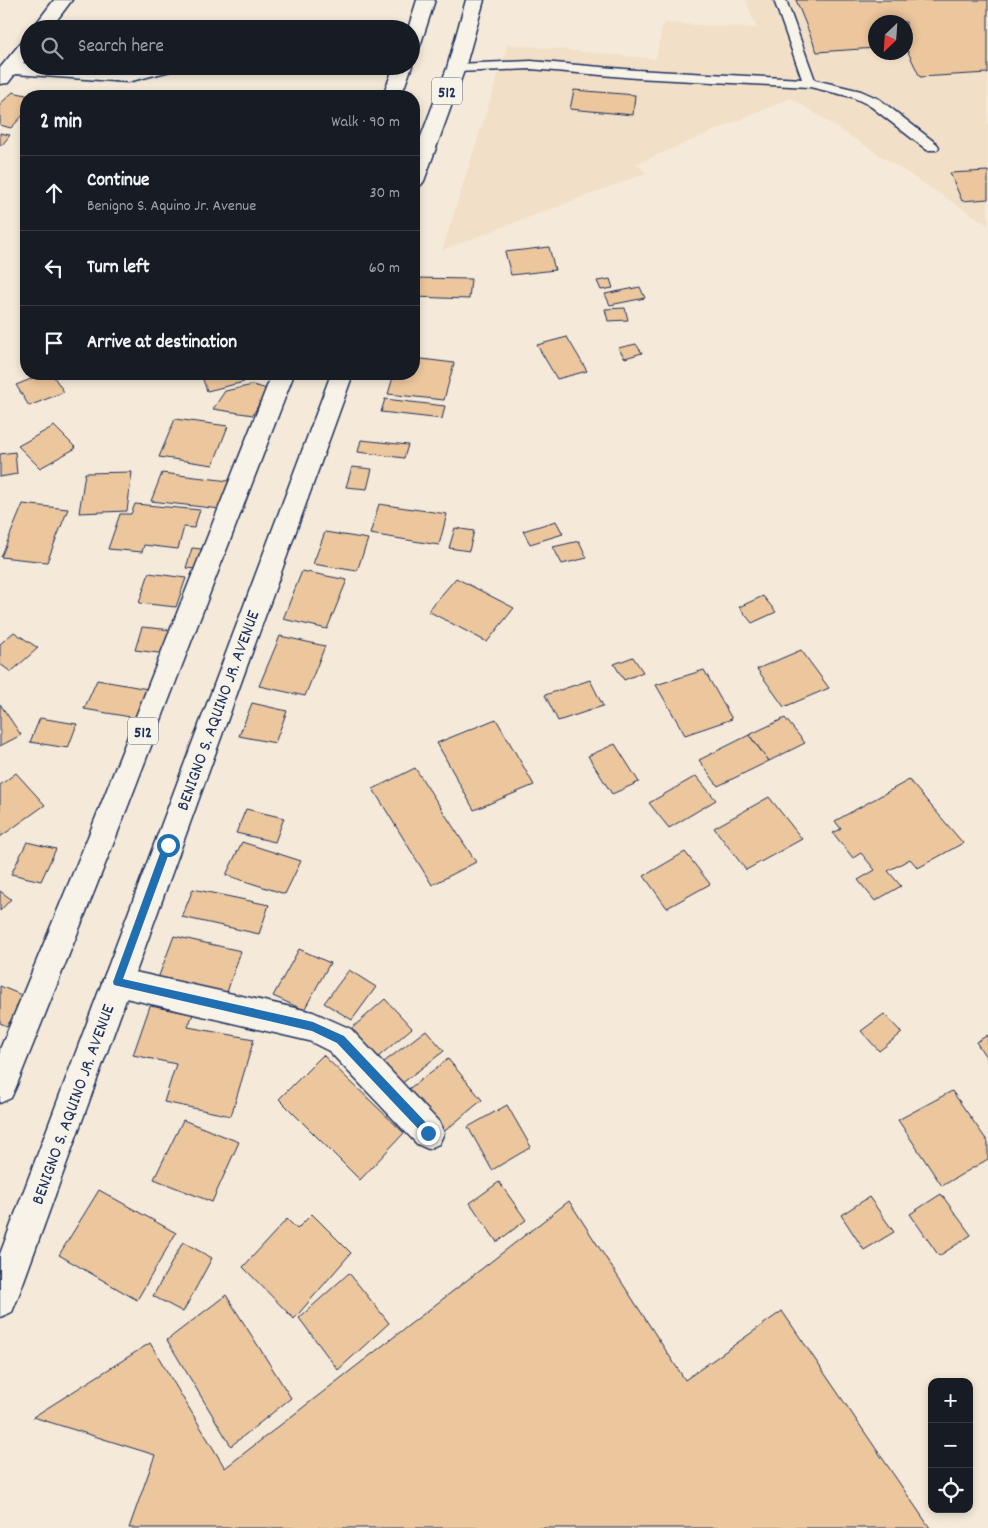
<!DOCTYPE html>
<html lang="en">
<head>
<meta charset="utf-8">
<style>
  :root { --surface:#171b24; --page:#20242c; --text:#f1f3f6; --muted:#9ea1a6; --line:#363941 }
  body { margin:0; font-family:Dekko,sans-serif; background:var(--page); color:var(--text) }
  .controls { position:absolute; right:15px; bottom:15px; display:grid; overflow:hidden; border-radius:10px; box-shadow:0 2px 8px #0003 }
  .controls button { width:45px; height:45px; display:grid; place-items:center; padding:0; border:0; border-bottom:1px solid var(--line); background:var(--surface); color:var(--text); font:25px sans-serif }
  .compass { position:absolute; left:868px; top:15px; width:45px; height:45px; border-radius:50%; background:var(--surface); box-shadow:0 2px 8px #0003; rotate:205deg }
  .stop { position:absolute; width:15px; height:15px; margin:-11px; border:4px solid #1f6fb2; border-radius:50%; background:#fff }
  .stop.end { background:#1f6fb2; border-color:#fff; box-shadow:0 1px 5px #0008 }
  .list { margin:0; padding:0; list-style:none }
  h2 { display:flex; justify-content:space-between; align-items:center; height:65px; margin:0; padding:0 20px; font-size:21px }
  h2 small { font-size:16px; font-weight:400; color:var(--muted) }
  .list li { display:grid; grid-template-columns:32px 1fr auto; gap:15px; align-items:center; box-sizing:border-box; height:75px; padding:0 20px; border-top:1px solid var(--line) }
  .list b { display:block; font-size:19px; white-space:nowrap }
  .list p { margin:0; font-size:16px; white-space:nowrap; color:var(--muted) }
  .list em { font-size:16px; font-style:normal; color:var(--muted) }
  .icon { flex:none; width:28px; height:28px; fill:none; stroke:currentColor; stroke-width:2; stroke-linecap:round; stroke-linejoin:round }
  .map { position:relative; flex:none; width:988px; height:1528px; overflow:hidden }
  .search { position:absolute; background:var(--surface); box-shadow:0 2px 8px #0003; left:20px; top:20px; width:400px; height:55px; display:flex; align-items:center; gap:12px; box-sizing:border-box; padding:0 18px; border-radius:28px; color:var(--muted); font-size:19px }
  .panel { position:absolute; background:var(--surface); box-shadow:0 2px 8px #0003; left:20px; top:90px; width:400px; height:290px; border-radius:20px }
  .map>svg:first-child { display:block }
  .built { fill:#f2dfc7; fill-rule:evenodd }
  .building { fill:#ecc69c; stroke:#1b2f5e }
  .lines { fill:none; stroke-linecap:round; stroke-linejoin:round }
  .lane-casing { stroke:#1b2f5e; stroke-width:3 }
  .street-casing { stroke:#1b2f5e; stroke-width:3 }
  .primary-casing { stroke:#1b2f5e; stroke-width:3 }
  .lane { fill:#f7f3e8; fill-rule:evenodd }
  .street { fill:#f7f3e8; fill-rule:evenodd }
  .primary { fill:#f7f3e8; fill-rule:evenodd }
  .route { fill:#1f6fb2 }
  .labels { text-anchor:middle; stroke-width:4; stroke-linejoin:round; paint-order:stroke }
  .shield { fill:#f7f3e8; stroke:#5d6a87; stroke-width:1 }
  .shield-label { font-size:16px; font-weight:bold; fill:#1b2f5e }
  .street-label { font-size:18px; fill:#1b2f5e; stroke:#f7f3e8 }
</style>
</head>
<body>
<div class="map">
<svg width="988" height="1528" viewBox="0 0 988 1528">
  <rect width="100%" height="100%" fill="#f5ead9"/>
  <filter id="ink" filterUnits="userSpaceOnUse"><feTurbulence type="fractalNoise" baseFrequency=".02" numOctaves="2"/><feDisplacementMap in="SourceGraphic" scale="10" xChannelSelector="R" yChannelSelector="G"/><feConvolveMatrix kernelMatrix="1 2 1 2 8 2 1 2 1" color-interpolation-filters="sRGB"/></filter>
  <g filter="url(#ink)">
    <path class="built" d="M746,0h242v225l-197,-127 -155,66 11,9 -205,77 66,-206 148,15 7,-36 93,5zM876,22h30v30h-30z"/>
    <path class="building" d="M796,0h192v73l-68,4 -14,-29v-26h-30v26l-59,4z
      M574,90l61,5 -2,20 -63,-6z
      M13,92l17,4h-4v16l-15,16 -11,-3v-21z
      M0,133l10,2 -8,10h-2z
      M988,171v28l-26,2 -12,-28z
      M549,247l6,23 -44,5 -6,-23z
      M414,278l57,1 -2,20 -55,-2z
      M610,279l3,9 -12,2 -4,-9z
      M640,287l5,11 -35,7 -5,-11z
      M625,308l3,12 -20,1 -3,-12z
      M567,337l20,34 -30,8 -20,-34z
      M636,344l6,9 -17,5 -7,-10z
      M414,358l40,5 -10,37 -56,-6 6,-20h20z
      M43,374h9l12,18 -35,14 -13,-21z
      M201,374h40l3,8 -37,9z
      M253,385l14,4 -14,26 -40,-6 12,-18z
      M385,399l60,7 -3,13 -61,-7z
      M175,419l53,7 -15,39 -54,-8z
      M54,426l22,22 -36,20 -22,-22z
      M361,440l47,5 -4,13 -46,-6z
      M15,452l2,22 -17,3v-23z
      M352,467l20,2 -5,20 -21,-2z
      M132,472l-5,39 -48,2 6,-40z
      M162,473l67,8 -9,28 -69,-8z
      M23,504l45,5 -21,53 -46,-5z
      M135,504l65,6 -6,18 -10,-1 -6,22 -34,-4 -2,7 -34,-3 12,-35h11z
      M379,504l68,10 -8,31 -69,-11z
      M556,521l7,13 -33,10 -7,-13z
      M455,528l19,3 -5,20 -20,-3z
      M325,532l43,7 -11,32 -44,-7z
      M579,541l8,17 -25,6 -9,-17z
      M192,548l19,2 -6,20 -19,-2z
      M302,571l45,9 -20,49 -44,-10z
      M149,573l37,5 -10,29 -37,-4z
      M456,578l58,30 -27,34 -59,-31z
      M763,596l13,16 -24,11 -13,-16z
      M142,627l31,3 -7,24 -31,-4z
      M14,632l24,16 -27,24 -11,-8v-20z
      M280,636l45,10 -20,50 -46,-10z
      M801,650l28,38 -45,19 -27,-38z
      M633,657l10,15 -19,8 -10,-16z
      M704,670l28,49 -47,16 -29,-50z
      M97,680l51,9 -12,29 -52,-9z
      M590,680l13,26 -45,15 -13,-26z
      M252,703l35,8 -12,32 -36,-7z
      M0,704l21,31 -21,11z
      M40,718l37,6 -9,24 -38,-6z
      M785,718l20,25 -36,18 -20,-26z
      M496,719l38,66 -60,25 -37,-67z
      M749,735l20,26 -51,25 -19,-26z
      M615,744l24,38 -27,12 -24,-38z
      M415,768l61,94 -44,23 -59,-96z
      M16,773l29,32 -45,32v-52z
      M696,776l20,24 -47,28 -20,-25z
      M909,780l54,63 -45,25 -8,-9 -22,12 13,15 -26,15 -17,-21 17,-10 -14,-17 -8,5 -20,-25 8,-4 -6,-8z
      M769,797l33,42 -56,31 -32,-42z
      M246,809l38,9 -9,24 -39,-9z
      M27,842l29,7 -15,32 -30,-7z
      M242,842l59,19 -16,33 -59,-19z
      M685,852l25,32 -43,24 -23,-32z
      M193,889l76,16 -10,29 -77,-17z
      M0,891l11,8 -11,12z
      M174,936l67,15 -18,53 -69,-15z
      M299,949l31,14 -26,47 -31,-14z
      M349,970l27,17 -24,33 -28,-17z
      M0,986l26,11 -19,29 -7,-3z
      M385,999l27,29 -35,30 -26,-29z
      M150,1006l43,8 -5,13 66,12 -23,77 -67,-14 12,-38 -43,-9z
      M884,1014l18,19 -23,18 -18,-20z
      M426,1030l18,21 -43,33 -17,-22z
      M988,1035v25l-12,-18z
      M323,1055l81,78 -44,47 -81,-81z
      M448,1059l34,41 -42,35 -34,-44z
      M952,1091l36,51v17l-46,27 -44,-66z
      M507,1105l24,42 -39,23 -24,-43z
      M183,1120l56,22 -27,60 -58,-23z
      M499,1182l27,38 -29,22 -27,-39z
      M99,1190l77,43 -39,67 -78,-45z
      M941,1194l30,41 -32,21 -29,-42z
      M869,1197l25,35 -30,18 -23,-35z
      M569,1201l116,179 97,-69 148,217h-801l26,-73 -122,-38 117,-74 75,125z
      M312,1214l39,39 -57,66 -51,-52 44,-48 10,10z
      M183,1242l29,16 -29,54 -30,-16z
      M349,1273l40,50 -51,47 -39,-52z
      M226,1295l65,103 -60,48 -64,-106z"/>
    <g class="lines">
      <g class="lane-casing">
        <path id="lane" d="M774,0h12l29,80 46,11 18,8 58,45 2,3 -2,3h-10l-58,-45 -17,-8 -42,-10 -174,-9 -105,-9 -75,3 -6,-4 6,-4 75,-3 105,9 166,9z"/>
      </g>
      <g class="street-casing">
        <path id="street" d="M54,0h18l-22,29h-18z
          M29,39v17l-6,7 6,1v2l99,4 16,-4h32l-2,4 -46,12 -113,-8 -7,9 -8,1v-16l23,-28z
          M117,968l196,44 38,17 88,93 5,11 -5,11 -11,5 -11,-5 -88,-93 -20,-10 -192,-45 -11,-4 -4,-10 4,-10z"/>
      </g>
      <g class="primary-casing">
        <path id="primary" d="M417,0h18l-15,46 -3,4 -6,1v-22h-3z
          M466,0h18l-19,68 -41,113 -3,4 -7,2v-32l33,-87z
          M411,64l1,2 -11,30h-18l11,-30h17z
          M272,374h22l-176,458 -102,255 -5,11 -11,5v-54l90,-217z
          M331,374h22l-336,926 -5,12 -12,5v-63z"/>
      </g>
      <use href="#lane" class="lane"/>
      <use href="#street" class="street"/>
      <use href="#primary" class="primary"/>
    </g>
  </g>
  <path class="route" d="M168,841l4,4 -49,134 190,43 31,14 88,93v7h-7l-88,-93 -25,-12 -198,-46 -1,-3 50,-137z"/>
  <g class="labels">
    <g class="shield">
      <rect x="432" y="77.5" width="30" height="27" rx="4"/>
      <rect x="128" y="717.5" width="30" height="27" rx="4"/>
    </g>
    <g class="shield-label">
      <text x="447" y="97">512</text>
      <text x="143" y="737">512</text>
    </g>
    <g class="street-label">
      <text transform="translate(217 710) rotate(-70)" y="6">BENIGNO S. AQUINO JR. AVENUE</text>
      <text transform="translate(72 1104) rotate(-70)" y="6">BENIGNO S. AQUINO JR. AVENUE</text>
    </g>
  </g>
</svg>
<div class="controls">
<button>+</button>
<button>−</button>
<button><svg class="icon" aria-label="locate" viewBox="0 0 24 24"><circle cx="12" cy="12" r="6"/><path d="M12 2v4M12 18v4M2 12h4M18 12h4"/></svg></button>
</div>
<svg class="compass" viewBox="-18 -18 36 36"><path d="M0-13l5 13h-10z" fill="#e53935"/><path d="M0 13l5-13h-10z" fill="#9ea1a6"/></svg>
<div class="stop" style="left:168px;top:845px"></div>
<div class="stop end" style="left:428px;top:1133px"></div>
<div class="search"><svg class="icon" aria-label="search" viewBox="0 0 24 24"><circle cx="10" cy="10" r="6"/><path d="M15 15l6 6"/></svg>Search here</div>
<section class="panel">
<h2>2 min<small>Walk · 90 m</small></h2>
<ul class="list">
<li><svg class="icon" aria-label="ahead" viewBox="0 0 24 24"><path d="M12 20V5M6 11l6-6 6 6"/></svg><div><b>Continue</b><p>Benigno S. Aquino Jr. Avenue</p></div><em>30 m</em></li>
<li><svg class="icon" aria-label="left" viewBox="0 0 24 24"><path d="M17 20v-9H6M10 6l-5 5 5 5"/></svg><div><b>Turn left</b></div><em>60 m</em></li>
<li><svg class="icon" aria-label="arrive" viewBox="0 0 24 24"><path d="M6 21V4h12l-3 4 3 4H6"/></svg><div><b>Arrive at destination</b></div></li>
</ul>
</section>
</div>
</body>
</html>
